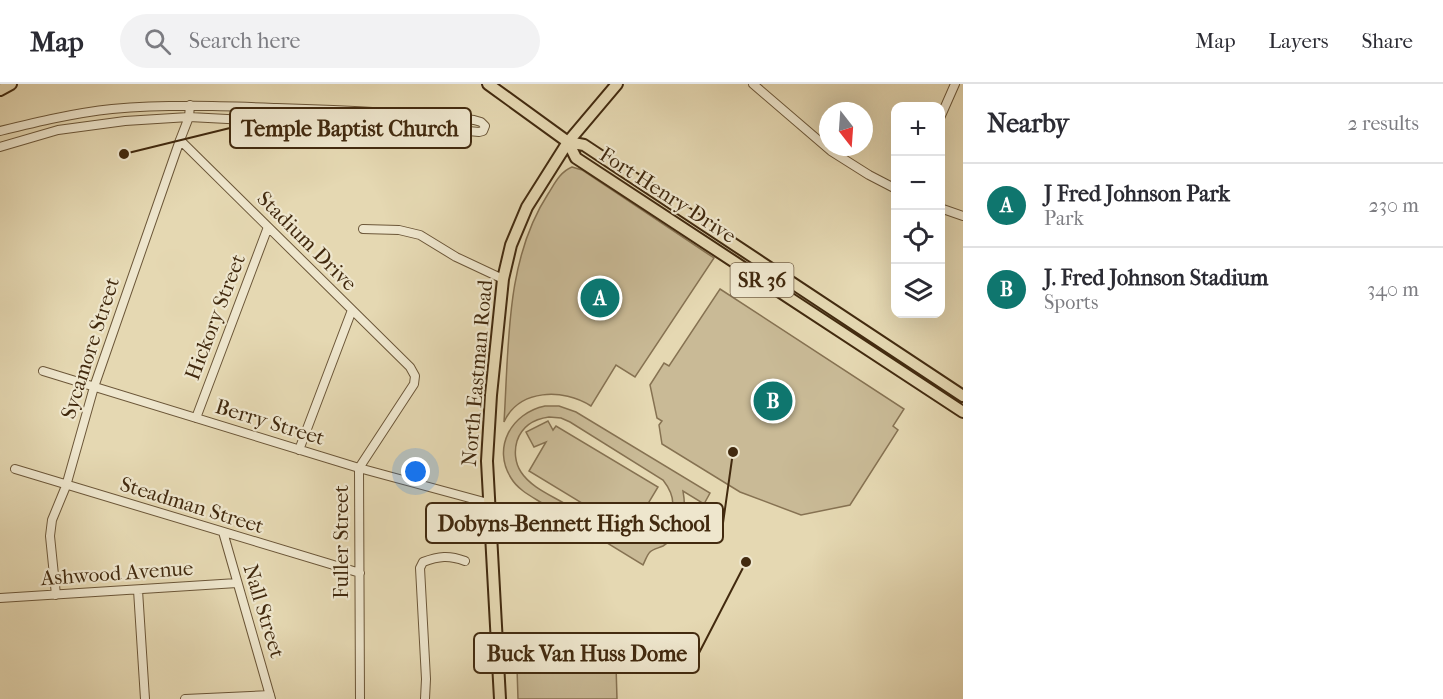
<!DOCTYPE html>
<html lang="en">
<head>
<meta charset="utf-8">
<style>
  :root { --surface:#fff; --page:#f2f2f3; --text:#2b2b33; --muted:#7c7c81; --line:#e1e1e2; --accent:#0f766e }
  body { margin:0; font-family:"IM FELL French Canon",serif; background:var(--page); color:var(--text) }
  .controls { position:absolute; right:18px; top:18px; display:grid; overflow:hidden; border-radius:12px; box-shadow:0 6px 24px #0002 }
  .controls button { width:54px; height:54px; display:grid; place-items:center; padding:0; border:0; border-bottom:2px solid var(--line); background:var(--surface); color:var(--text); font:30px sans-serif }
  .compass { position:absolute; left:819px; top:18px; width:54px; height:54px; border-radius:50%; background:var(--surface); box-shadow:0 6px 24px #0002; rotate:163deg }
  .you { position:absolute; left:416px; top:388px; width:21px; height:21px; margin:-15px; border:4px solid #fff; border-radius:50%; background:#1a73e8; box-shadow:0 0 0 9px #1a73e833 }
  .badge { display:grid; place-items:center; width:39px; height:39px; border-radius:50%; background:var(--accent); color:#fff; font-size:20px; font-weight:700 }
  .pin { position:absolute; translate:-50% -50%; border:3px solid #fff; box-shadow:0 2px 6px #0006 }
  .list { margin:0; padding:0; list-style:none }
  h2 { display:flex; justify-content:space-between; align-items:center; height:78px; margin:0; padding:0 24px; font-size:26px }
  h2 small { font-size:20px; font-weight:400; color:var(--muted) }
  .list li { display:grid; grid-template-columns:39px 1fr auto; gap:18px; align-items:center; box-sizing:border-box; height:84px; padding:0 24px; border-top:2px solid var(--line) }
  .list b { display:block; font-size:22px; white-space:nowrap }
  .list p { margin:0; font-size:20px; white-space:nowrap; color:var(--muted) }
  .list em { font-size:20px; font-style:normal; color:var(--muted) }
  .icon { flex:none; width:33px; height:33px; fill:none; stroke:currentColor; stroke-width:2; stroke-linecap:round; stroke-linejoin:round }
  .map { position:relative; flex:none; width:963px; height:615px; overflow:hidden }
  header { display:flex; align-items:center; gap:36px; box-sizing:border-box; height:84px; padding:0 30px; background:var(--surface); border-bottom:2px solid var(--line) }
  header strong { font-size:28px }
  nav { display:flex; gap:33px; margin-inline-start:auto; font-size:21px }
  .search { width:420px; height:54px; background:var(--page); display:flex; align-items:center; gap:15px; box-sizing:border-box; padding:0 21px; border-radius:33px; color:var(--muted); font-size:22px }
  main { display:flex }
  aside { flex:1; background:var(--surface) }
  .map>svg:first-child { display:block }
  .green { fill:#c9ba96; stroke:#867252; stroke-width:1.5; fill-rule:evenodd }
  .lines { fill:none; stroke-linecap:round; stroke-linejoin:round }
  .minor-casing { stroke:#6b5638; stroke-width:10 }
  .major-casing { stroke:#422a0f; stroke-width:14 }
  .minor { stroke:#eee6cd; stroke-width:8 }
  .major { stroke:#e5d8b2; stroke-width:10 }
  .labels { text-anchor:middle; stroke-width:4.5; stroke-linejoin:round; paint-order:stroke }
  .shield { fill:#eee6cd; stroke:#766248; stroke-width:1.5 }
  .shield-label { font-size:20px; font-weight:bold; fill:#422a0f }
  .street-label { font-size:21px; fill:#422a0f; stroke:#eee6cd }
  .leader { fill:none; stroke:#422a0f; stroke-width:2 }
  .callout-dot { fill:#422a0f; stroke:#eee6cd; stroke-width:2 }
  .callout { fill:#eee6cd; stroke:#422a0f; stroke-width:2 }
  .callout-label { font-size:22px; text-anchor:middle; font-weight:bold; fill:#422a0f }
</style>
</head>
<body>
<header>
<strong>Map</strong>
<div class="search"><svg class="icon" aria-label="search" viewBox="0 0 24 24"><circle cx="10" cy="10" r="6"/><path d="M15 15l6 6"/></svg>Search here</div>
<nav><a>Map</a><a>Layers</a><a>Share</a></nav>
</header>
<main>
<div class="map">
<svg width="963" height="615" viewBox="0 0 963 615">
  <rect width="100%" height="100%" fill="#e5d8b2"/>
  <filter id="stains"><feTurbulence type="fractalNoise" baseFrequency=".00333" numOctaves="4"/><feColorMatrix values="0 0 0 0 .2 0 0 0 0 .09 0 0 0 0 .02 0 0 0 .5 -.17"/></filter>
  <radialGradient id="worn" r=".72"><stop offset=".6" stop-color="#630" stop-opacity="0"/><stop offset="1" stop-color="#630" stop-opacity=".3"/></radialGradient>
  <path class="green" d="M572,83l10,3 132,88 -79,119 -19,-12 -25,41c-28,-18 -72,-17 -87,16 5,-75 1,-162 44,-228 7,-11 12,-22 24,-27z
    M720,205l184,120 -11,17 5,4 -48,75 -49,10 -61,-23 -78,-48 -3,-19 3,-4 -5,-3 -7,-33 14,-22 5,3z
    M545,322h14l17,6 134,81 -6,11 -21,-13c4,22 1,42 -20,55 -4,2 -10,3 -13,6 -3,3 -5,9 -7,13l-106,-65c-10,-6 -20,-12 -26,-22 -19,-30 0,-65 34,-72zM549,333l12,1 9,4 93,58c7,9 12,19 9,30 -14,22 -21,38 -50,28 -20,-12 -40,-24 -60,-36 -14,-8 -32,-16 -41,-30 -6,-9 -7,-21 -4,-31 5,-15 17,-22 32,-24z
    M548,337l5,9 3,-4 102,61 -27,45 -35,-20 -1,3 34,20 -1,1 -34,-20 -2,2 -6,-4 4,-5 5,2 -66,-40 17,-29 -12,5 -8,-15z
    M616,581l1,34h-99l-1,-31z"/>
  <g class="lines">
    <g class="minor-casing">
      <path id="minor" d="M753,0l78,67 38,24 27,14
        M940,34l15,-34
        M0,47c37,-9 74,-18 112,-22 57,-5 109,-3 165,-1 66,2 131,5 197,12l7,2 4,4 -2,5 -4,1 -43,-4 -57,-1 -190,-10 -64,4 -67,9 -58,17
        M180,56l230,227 5,9 -1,8 -55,84 1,231
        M940,124l23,8
        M363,145l36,1 21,5 36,22 47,22
        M43,287l316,97 129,35
        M196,334l72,-191
        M299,366l53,-140
        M15,385l345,104
        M223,448l48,167
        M138,506l7,109
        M56,511l-6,-59 2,-16 14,-34 28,-99 86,-247 9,-23 1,-12
        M0,514l237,-15
        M185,615l85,-4
        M425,615l1,-20 -6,-111 3,-6c16,-6 26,-7 42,-1"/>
    </g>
    <g class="major-casing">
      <path id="major" d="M488,0l80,58 8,16 387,254
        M0,6l11,-6
        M568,58l16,3 379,251
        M500,615l-13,-238 4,-66 12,-116 8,-34 16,-38 41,-65 49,-58"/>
    </g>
    <use href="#minor" class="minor"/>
    <use href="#major" class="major"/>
  </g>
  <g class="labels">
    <rect class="shield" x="730.5" y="179" width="63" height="34" rx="4.5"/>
    <g class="shield-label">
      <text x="762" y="203">SR 36</text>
    </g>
    <g class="street-label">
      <text transform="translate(668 111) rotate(33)" y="7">Fort Henry Drive</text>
      <text transform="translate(307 157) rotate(45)" y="7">Stadium Drive</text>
      <text transform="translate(215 233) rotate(-69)" y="7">Hickory Street</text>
      <text transform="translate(90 264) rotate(-72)" y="7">Sycamore Street</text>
      <text transform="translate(477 289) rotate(-85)" y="7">North Eastman Road</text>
      <text transform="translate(270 338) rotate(17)" y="7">Berry Street</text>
      <text transform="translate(192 421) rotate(17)" y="7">Steadman Street</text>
      <text transform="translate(341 458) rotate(-90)" y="7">Fuller Street</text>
      <text transform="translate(117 489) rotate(-4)" y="7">Ashwood Avenue</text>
      <text transform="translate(264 527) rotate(73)" y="7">Nall Street</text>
    </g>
  </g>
  <path class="leader" d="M124 70L230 44M733 368L723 439M746 478L699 569"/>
  <g class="callout-dot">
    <circle cx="124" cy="70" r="6"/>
    <circle cx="733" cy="368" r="6"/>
    <circle cx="746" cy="478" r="6"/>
  </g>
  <g class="callout">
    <rect x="230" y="24" width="241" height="40" rx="6"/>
    <rect x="426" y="419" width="297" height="40" rx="6"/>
    <rect x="474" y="549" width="225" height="40" rx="6"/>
  </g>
  <g class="callout-label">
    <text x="350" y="52">Temple Baptist Church</text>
    <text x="574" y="447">Dobyns-Bennett High School</text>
    <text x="587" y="577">Buck Van Huss Dome</text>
  </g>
  <rect width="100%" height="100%" filter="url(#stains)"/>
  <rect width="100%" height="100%" fill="url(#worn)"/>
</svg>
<div class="controls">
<button>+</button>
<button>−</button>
<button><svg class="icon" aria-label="locate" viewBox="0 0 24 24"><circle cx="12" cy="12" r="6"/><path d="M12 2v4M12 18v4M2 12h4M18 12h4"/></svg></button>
<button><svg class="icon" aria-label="layers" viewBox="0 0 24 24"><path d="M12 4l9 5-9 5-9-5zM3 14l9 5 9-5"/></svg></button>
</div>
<svg class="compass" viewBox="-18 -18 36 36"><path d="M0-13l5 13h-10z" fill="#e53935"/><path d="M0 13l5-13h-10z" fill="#7c7c81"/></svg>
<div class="you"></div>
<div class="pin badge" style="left:600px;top:214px">A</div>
<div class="pin badge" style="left:773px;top:317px">B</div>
</div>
<aside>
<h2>Nearby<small>2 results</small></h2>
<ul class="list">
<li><span class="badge">A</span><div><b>J Fred Johnson Park</b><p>Park</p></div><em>230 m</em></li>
<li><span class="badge">B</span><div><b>J. Fred Johnson Stadium</b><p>Sports</p></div><em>340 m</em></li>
</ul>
</aside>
</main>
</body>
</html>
